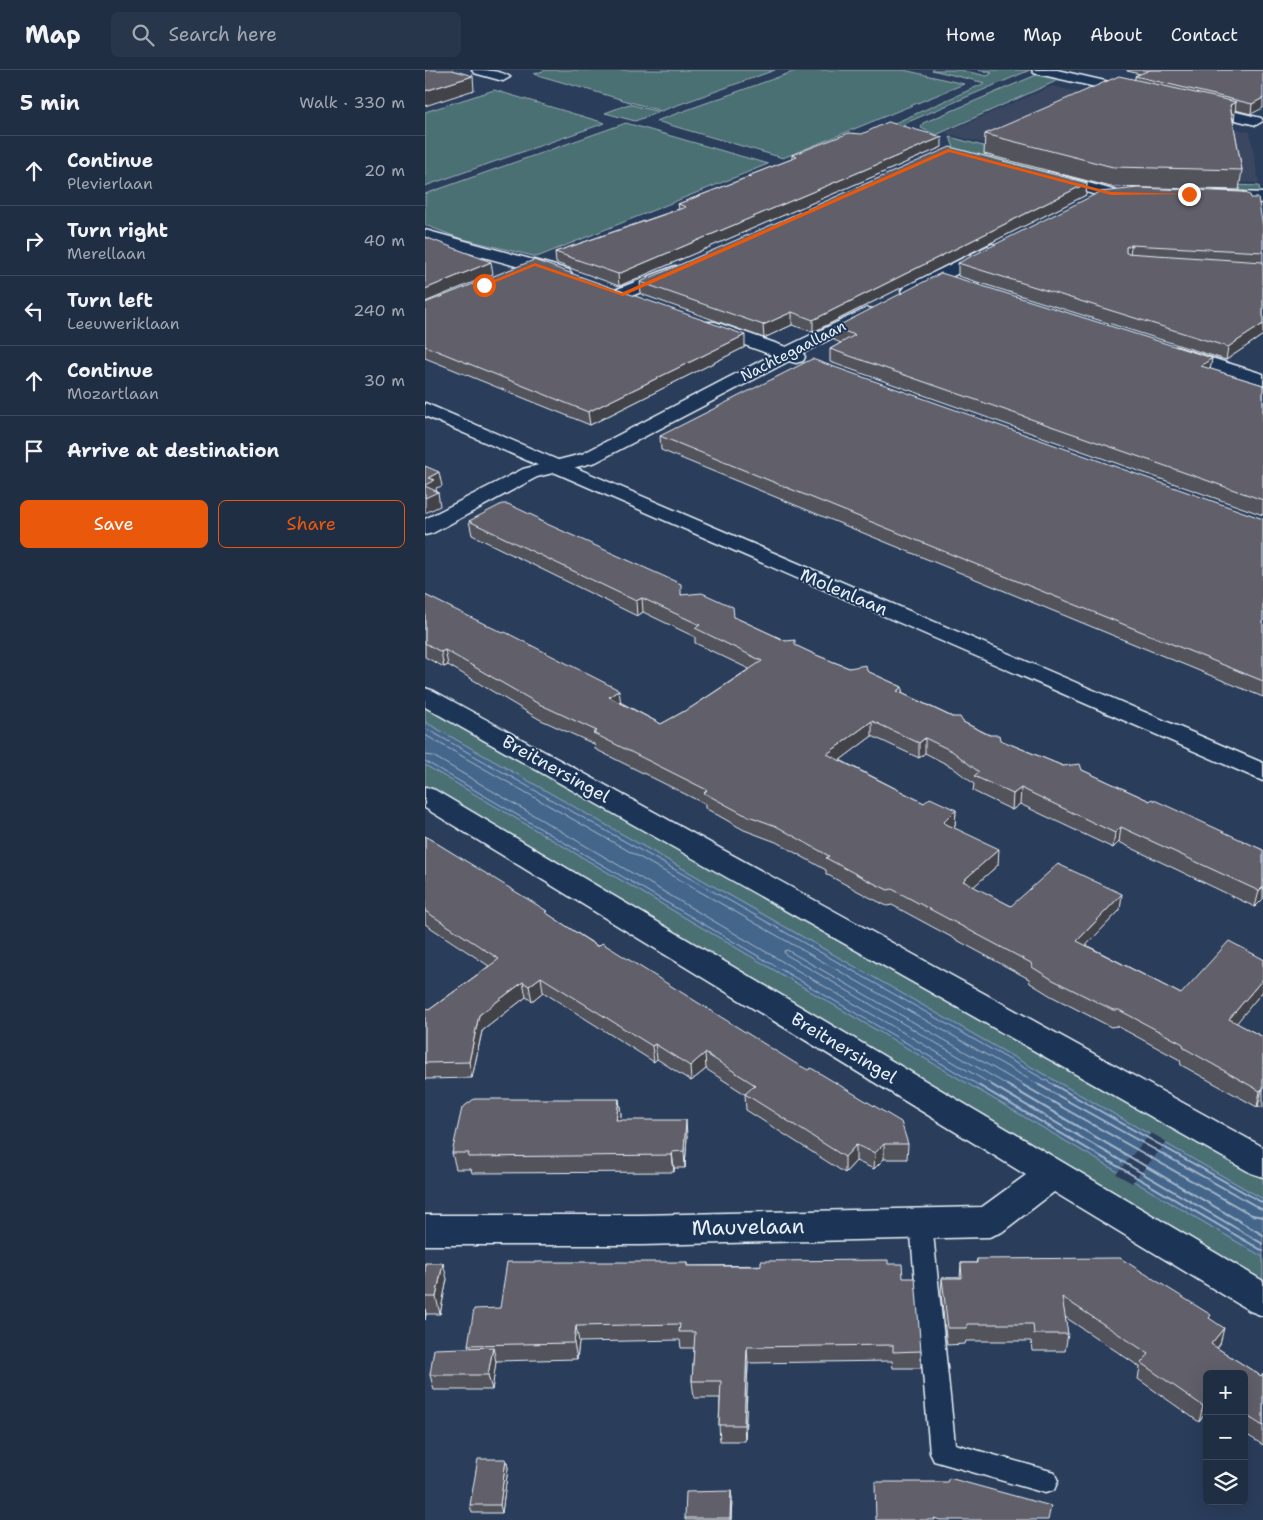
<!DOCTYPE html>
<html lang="en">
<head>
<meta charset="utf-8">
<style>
  :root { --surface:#202e44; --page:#28364b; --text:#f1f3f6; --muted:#a2a8b2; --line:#3d4a5d; --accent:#ea580c }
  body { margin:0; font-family:"Shantell Sans",sans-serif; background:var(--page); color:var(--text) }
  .controls { position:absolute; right:15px; bottom:15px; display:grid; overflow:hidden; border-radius:8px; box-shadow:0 5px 20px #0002 }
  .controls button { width:45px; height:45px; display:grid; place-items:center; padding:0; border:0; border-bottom:1px solid var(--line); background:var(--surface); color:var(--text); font:25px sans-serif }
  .stop { position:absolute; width:15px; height:15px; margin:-11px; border:4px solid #ea580c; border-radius:50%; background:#fff }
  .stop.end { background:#ea580c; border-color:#fff; box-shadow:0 1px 5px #0008 }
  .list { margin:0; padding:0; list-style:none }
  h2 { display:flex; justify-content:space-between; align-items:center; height:65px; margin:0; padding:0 20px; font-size:21px }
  h2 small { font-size:16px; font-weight:400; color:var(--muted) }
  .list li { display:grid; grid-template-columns:32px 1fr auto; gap:15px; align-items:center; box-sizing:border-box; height:70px; padding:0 20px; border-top:1px solid var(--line) }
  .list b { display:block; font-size:19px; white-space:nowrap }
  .list p { margin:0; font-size:16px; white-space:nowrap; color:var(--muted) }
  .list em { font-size:16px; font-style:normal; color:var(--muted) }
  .actions { display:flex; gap:10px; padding:15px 20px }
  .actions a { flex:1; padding:11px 0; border:1px solid var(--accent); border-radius:8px; text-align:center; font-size:18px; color:var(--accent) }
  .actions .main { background:var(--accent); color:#fff }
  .icon { flex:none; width:28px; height:28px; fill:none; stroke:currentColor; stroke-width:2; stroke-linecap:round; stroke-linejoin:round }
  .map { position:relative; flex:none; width:838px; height:1450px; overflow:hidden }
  header { display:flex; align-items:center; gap:30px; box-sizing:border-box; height:70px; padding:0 25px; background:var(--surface); border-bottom:1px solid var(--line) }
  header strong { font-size:24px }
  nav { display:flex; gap:28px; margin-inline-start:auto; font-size:18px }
  .search { width:350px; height:45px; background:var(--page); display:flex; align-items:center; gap:12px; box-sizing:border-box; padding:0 18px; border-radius:8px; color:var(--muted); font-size:19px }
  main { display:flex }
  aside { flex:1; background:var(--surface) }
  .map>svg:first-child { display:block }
  .built { fill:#3a4760 }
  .green { fill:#4b7073; stroke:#9ab0b6 }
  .water { fill:#45668b; stroke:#869eb7 }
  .pier { fill:#2a3d5b }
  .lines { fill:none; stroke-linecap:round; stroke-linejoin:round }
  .shore-far1 { stroke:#a7b9cc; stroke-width:1 }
  .shore { stroke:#a7b9cc; stroke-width:2 }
  .service-casing { stroke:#e8f1f8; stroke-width:3 }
  .minor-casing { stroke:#e8f1f8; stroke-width:3 }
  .secondary-casing { stroke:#e8f1f8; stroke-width:3 }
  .service { fill:#1d3557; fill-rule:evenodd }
  .minor { fill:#1d3557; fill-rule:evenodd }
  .secondary { fill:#1d3557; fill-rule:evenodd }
  .wall { fill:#53525b; stroke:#e8f1f8 }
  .shaded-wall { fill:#43424a; stroke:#e8f1f8 }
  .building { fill:#605f6a; stroke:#e8f1f8 }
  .route { fill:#ea580c }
  .labels { text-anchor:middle; stroke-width:4; stroke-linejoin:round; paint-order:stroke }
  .far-street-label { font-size:15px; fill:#e8f1f8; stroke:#1d3557 }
  .street-label { font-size:18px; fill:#e8f1f8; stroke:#1d3557 }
  .near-street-label { font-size:21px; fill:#e8f1f8; stroke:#1d3557 }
</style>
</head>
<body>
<header>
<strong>Map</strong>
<div class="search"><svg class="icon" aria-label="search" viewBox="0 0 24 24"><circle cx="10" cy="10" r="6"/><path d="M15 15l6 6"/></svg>Search here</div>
<nav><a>Home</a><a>Map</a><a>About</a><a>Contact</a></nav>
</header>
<main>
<aside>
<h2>5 min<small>Walk · 330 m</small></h2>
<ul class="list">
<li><svg class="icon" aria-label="ahead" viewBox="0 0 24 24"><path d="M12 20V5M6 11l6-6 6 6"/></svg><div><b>Continue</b><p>Plevierlaan</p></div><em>20 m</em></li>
<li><svg class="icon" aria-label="right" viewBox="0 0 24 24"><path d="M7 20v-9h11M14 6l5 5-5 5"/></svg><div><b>Turn right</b><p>Merellaan</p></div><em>40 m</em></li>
<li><svg class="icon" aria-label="left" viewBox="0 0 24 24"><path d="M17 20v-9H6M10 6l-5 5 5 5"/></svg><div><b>Turn left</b><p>Leeuweriklaan</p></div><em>240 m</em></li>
<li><svg class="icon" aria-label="ahead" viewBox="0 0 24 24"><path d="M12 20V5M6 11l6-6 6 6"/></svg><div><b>Continue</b><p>Mozartlaan</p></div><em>30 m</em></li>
<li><svg class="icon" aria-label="arrive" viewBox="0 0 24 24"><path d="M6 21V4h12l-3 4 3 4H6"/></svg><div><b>Arrive at destination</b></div></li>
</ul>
<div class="actions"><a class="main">Save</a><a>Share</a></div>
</aside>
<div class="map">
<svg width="838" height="1450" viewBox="0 0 838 1450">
  <rect width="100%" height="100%" fill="#2a3d5b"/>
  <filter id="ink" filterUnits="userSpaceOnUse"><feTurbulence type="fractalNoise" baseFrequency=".02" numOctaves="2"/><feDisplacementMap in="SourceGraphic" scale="10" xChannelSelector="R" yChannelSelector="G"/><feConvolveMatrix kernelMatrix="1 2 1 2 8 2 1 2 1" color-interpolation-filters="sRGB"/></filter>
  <g filter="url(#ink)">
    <path class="built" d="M627,16l198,46 9,51 -147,-6 -167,-44z"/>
    <path class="green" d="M121,0h229l-114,41 -127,-37z
      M373,0h106l60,14 -181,74 -127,-37z
      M507,0h28l27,6 5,-3 -14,-3h52l-122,52 -4,3 1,6 -35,3 115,-51z
      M616,3l22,5 -127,57 -15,-7 2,-5z
      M69,20l111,33 -180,63v-74z
      M204,34l30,8 -24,9 -30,-8z
      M201,53l142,41 -231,93 -78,-19 -34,-13v-31z
      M525,67l158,43 151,6 1,6 -164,-7 -142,-37z
      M0,634l838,472v23l-838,-477z
      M0,695l838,492v29l-838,-501z"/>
    <path class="water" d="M0,652l838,477v58l-838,-492z"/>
    <path class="pier" d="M726,1063l16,9 -35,41 -16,-9z"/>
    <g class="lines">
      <path class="shore-far1" d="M0,658l631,358
        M0,665l616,351
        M0,685l8,1 561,330
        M0,691l555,325
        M584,1016l-224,-132 -1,-3 3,-1 238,136"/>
      <path class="shore" d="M553,1015l285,166
        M567,1015l271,159
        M582,1015l256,150
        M598,1015l229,130 11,2
        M614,1015l224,125
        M629,1015l209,118"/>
      <g class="service-casing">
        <path id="service" d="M496,1145l8,2 3,7 23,220 99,28 4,9 -4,9 -9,3 -111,-32 -4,-8 -20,-229 3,-7z"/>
      </g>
      <g class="minor-casing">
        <path id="minor" d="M47,0c12,0 29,0 38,7l-7,4 -29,-8z
          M607,0h25l83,19 2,3 -7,4 -101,-23z
          M774,33l62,15 2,3 -7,4 -62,-15 -2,-3 2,-3z
          M624,102l68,19 2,3 -8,5 -67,-19 -3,-3z
          M790,121l48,2v10l-54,-4 -2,-3z
          M0,160l127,35 17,5 3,4 -3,4 -6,1 -138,-38z
          M567,174l6,1 2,4 -2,4 -82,42h-12l-3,-4 3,-4z
          M250,196l6,1 3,4 -3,4 -54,23h-12l-3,-4 3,-4z
          M442,238l6,1 3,4 -3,4 -70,36 2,4 -2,4 -7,2 -7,-2 -193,101 -59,15 -104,56 -8,2v-16l98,-50 59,-15 190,-99 -69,-25 -3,-4 3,-4h12l71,25z
          M751,277l87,27v12l-94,-29 -2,-4 2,-4z
          M0,618l9,3 829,456v30l-12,-4 -826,-466z
          M0,717l10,3 828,491v35l-13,-5 -196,-119 -52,40 -13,5 -348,8h-216v-30h216l341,-8 44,-32 -601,-367z"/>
      </g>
      <g class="secondary-casing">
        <path id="secondary" d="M0,333l838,360v18l-838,-365z"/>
      </g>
      <use href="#service" class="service"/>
      <use href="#minor" class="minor"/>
      <use href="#secondary" class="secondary"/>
    </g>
    <path class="wall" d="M702,0h136l-12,44 -16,-4 -2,12 9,48 -3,20 -128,-3 -127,-33 1,-20 150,-55v-3l5,-2 -13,-3z
      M517,77l-323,139 -63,-23 -1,-11 124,-43 -1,-5 70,-27v-1l44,-17v-4z
      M662,113l-1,12 -273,137 -21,-7 -28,13 -123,-44 -1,-12z
      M826,128l12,29v108l-37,25 -268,-84v-13z
      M0,233l320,44 -155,78 -165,-67z
      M409,258l378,30 -2,11 53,16v130l-433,-153v-13l11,-6 -7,-3z
      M235,366l603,83v178l-602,-247z
      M113,450l144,75 52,22 82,38 33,13 18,3 35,16v6l61,29 37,18 63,26 19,4 68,31 113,49v49l-8,8 -136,-65 -6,6 -93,-44 -8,6 -39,-19 1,-7 -22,-17 -27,-14 -6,5 -47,-22 -32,24 84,43 32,7 -1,16 -1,2 44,37 -25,22 38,19 109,4 -34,35 95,49 82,-35v32l-27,32 27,14v71l-5,-2 -1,1 -76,-42 -1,-5 -63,-34 -6,1 -60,-31 -21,-13 -1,-4 -137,-74 -5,1 -20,-10 -41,-22v-4l-50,-28 -32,-12 -39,-22v-4l-110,-55 -1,-5 -55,-25 -91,-54 -4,2 -19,-10v-62l195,107 41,22 31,-17 57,-38 -54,-26v-6l-52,-25 -6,4 -165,-81 -3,-14z
      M0,766l483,308 -1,15h-23l-10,10 -18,-8 -11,12 -99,-63 -1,-16 -39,-25 -15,12 -34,-22 -3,3 -111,-70 -11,9 -6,-4 -44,34 -10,47 -47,1v-72l4,3 60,-44 -64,-42z
      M194,1029l2,16 -1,5 67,16 -2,32h-11v4l-202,1 -1,-4h-15l-4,-16z
      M552,1189l233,60 10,25 -3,4 44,28 2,-3v72l-19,-12v-59h-37v37l-8,11 -61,-43 2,-12 -75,-50 3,17 -3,17h-33l-1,-10h-65l-1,3 -18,1 -6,-51 1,-16h18l1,-15h15z
      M262,1192v4l201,-2 15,14 18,73v17h-28l-1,-7 -144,2 -3,78h-25l-1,-16 1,-27h-26l-2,-17 2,-33h-13l-1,-8 -101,2 -2,17 -81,2 -4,29h-58l-4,-15 39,-27 -1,-3 32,-37z
      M0,1193l22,16 -7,35h-14l-1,6z
      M81,1389l2,9 -6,45h-30l-2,-8z
      M306,1421l1,8 -1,21h-46v-2z"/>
    <path class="shaded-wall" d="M48,6l1,14 -49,16v-15z
      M838,28v10l-12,6 1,-10z
      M811,32l-2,20 -4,-17z
      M517,67v10l-323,139 -1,-12z
      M662,113l-1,12 -273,137v-12z
      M706,175l-1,12 -5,2 1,-12z
      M66,192l2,12 -68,28v-13z
      M367,242v13l-28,13 -1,-13z
      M838,254v11l-37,25 2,-13z
      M320,265v12l-155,78 -2,-13z
      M787,288l-2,13 -9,-5z
      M14,402l3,14 -6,2 1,5 1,-1 2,14 -15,7v-28l3,-7z
      M217,528l1,14 -6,4 -1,-15z
      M20,580l3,15 -4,2 -3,-15z
      M477,617v16l-5,-12z
      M194,620l2,15 -12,-8z
      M447,651v15l-45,34v-16z
      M500,668v15l-6,5v-15z
      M596,718l-1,16 -8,6 1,-16z
      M531,740l-1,16 -11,11v-15z
      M696,757l-2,15 -6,6 2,-15z
      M574,779l-1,16 -36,32 1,-16z
      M838,817v12l-8,8 4,-16z
      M697,824l-2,16 -45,47 2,-16z
      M116,907l2,15 -11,9 -3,-15z
      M838,909v12l-37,45 3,-17z
      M98,912l3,15 -44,34 -10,47 -3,-16 10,-47z
      M230,974l2,15 -3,3 -2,-16z
      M280,983l1,16 -15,12 -1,-15z
      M837,1019l-4,17 -1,1 3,-16z
      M194,1029l2,16 -3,22 -2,-17z
      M261,1050l1,16 -2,32 -1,-17z
      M459,1074v15l-10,10 1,-16z
      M431,1075v16l-11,12v-16z
      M247,1082l2,16v4l-2,-17z
      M18,1193l4,16 -7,35 -4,-17z
      M0,1238l1,6 -1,6z
      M151,1256l3,16 -2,17 -3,-16z
      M799,1258l-4,16 -13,16 4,-16z
      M68,1277l3,15 -4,28 -4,-15z
      M322,1277l1,16 -3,78 -1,-16z
      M782,1330v11l-8,11 4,-16z
      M81,1389l2,9 -6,45 -2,-8z
      M306,1421l1,8 -1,21h-1z"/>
    <path class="building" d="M0,0h27l21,6 -48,15z
      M725,0h113v28l-11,6 -117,-28z
      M694,6l117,26 -6,3 12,65 -129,-3 -128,-33z
      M463,52l54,15 -324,137 -63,-22 131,-45 -8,-3 73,-28h-3l49,-19 -5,-2 57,-22 13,1z
      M525,77l137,36 -274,137 -21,-8 -29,13 -123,-43z
      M713,118l105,4 7,3 1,3h7l5,29v25l-132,-7 -5,2v6l137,9v62l-35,23 -270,-84 142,-71z
      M0,167l66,25 -66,27z
      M109,190l211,75 -157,77 -163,-66v-43z
      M516,203l271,85 -11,8 62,19v115l-433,-151 25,-14 -21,-7z
      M387,289l451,160v162l-603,-245z
      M0,396l14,6 -11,6 7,2 -10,5z
      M0,416l13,6 -13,6z
      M77,434h6l30,14v2l143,64v11l21,-2 31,14 1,10 52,24 9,-1v5l21,10 33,13 17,-3 1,6 35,16 -5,4 55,26h8l3,5 26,13h10l1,5 63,26 17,-2 2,6 68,31 2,-2 111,51v37l-4,4 -138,-64 -6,6 -94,-45 -8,6 -39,-18 5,-4 -27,-21 -27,-13 -6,5 -47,-22 -45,33 97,49 6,-5 26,12 -12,12 2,2 53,25 -36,32 48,25 47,-42 64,30 -45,47 104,53 48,-53 34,18v20l-34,40 34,18v53l-1,-1 -2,2 -76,-43 -1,-4 -64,-34h-6l-60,-30 -21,-13 -1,-4 -139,-74 -4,1 -21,-10 -41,-22 3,-2 -53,-30 -33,-12 -39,-21 3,-3 -114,-57 4,-2 -60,-28 -92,-53 -4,2 -16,-9v-48l78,38 2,-1 114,58 -10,7 52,27 31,-17 70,-46 -67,-33 5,-3 -58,-27 -6,3 -167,-80z
      M0,766l122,75 -2,1 53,35 4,-4 193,120 13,7 3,-2 90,54 7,22h-24l-9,9 -19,-8 -11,12 -100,-63 10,-9 -50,-32 -15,13 -35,-22 -3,2 -111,-69 -12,9 -6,-4 -44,33 -10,47 -44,1v-56l4,3 70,-51 -74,-48z
      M49,1029h145l-3,21h70l-2,31 -12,1v3l-204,2 1,-4h-17l10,-45z
      M695,1188l91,57 -2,3 15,10 -13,16 50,32 2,-3v53l-19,-12v-40h-37v26l-4,6 -62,-43 8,-9 -87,-57 6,37h-34l-1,-10h-66v4h-19l-6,-50h20l-1,-15h16v-4z
      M463,1190v4h14l1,14h12l6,73 -28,1v-7l-146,2 -3,78h-25l2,-44h-29l3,-49h-16l1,-8 -104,2 -2,17 -106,2 6,-36 26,-1 7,-46h180v4h74v-5z
      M0,1193h18l-7,34h-11z
      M68,1277l-5,28h-58l4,-26z
      M53,1389h28l-6,46h-30z
      M524,1408l102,28 -3,14h-108l-6,-2 1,2h-59l-1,-38h72z
      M306,1421l-1,27h-45l1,-26z"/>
  </g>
  <path class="route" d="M523,79l163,43 80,2 -80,1 -162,-43 -326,144 -88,-30 -49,20 -4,-1 53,-22 86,30z"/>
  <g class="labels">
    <g class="far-street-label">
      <text transform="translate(368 281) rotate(-27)" y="5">Nachtegaallaan</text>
    </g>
    <g class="street-label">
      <text transform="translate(419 522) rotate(23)" y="6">Molenlaan</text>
      <text transform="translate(131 699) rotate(29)" y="6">Breitnersingel</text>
      <text transform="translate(419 978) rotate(31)" y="6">Breitnersingel</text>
    </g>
    <g class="near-street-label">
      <text transform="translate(323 1157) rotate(-1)" y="7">Mauvelaan</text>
    </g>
  </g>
</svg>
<div class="controls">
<button>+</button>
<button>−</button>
<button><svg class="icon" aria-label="layers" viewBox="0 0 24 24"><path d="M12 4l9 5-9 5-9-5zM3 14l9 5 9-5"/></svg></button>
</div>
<div class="stop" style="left:59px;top:215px"></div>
<div class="stop end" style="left:764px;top:124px"></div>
</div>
</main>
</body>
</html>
